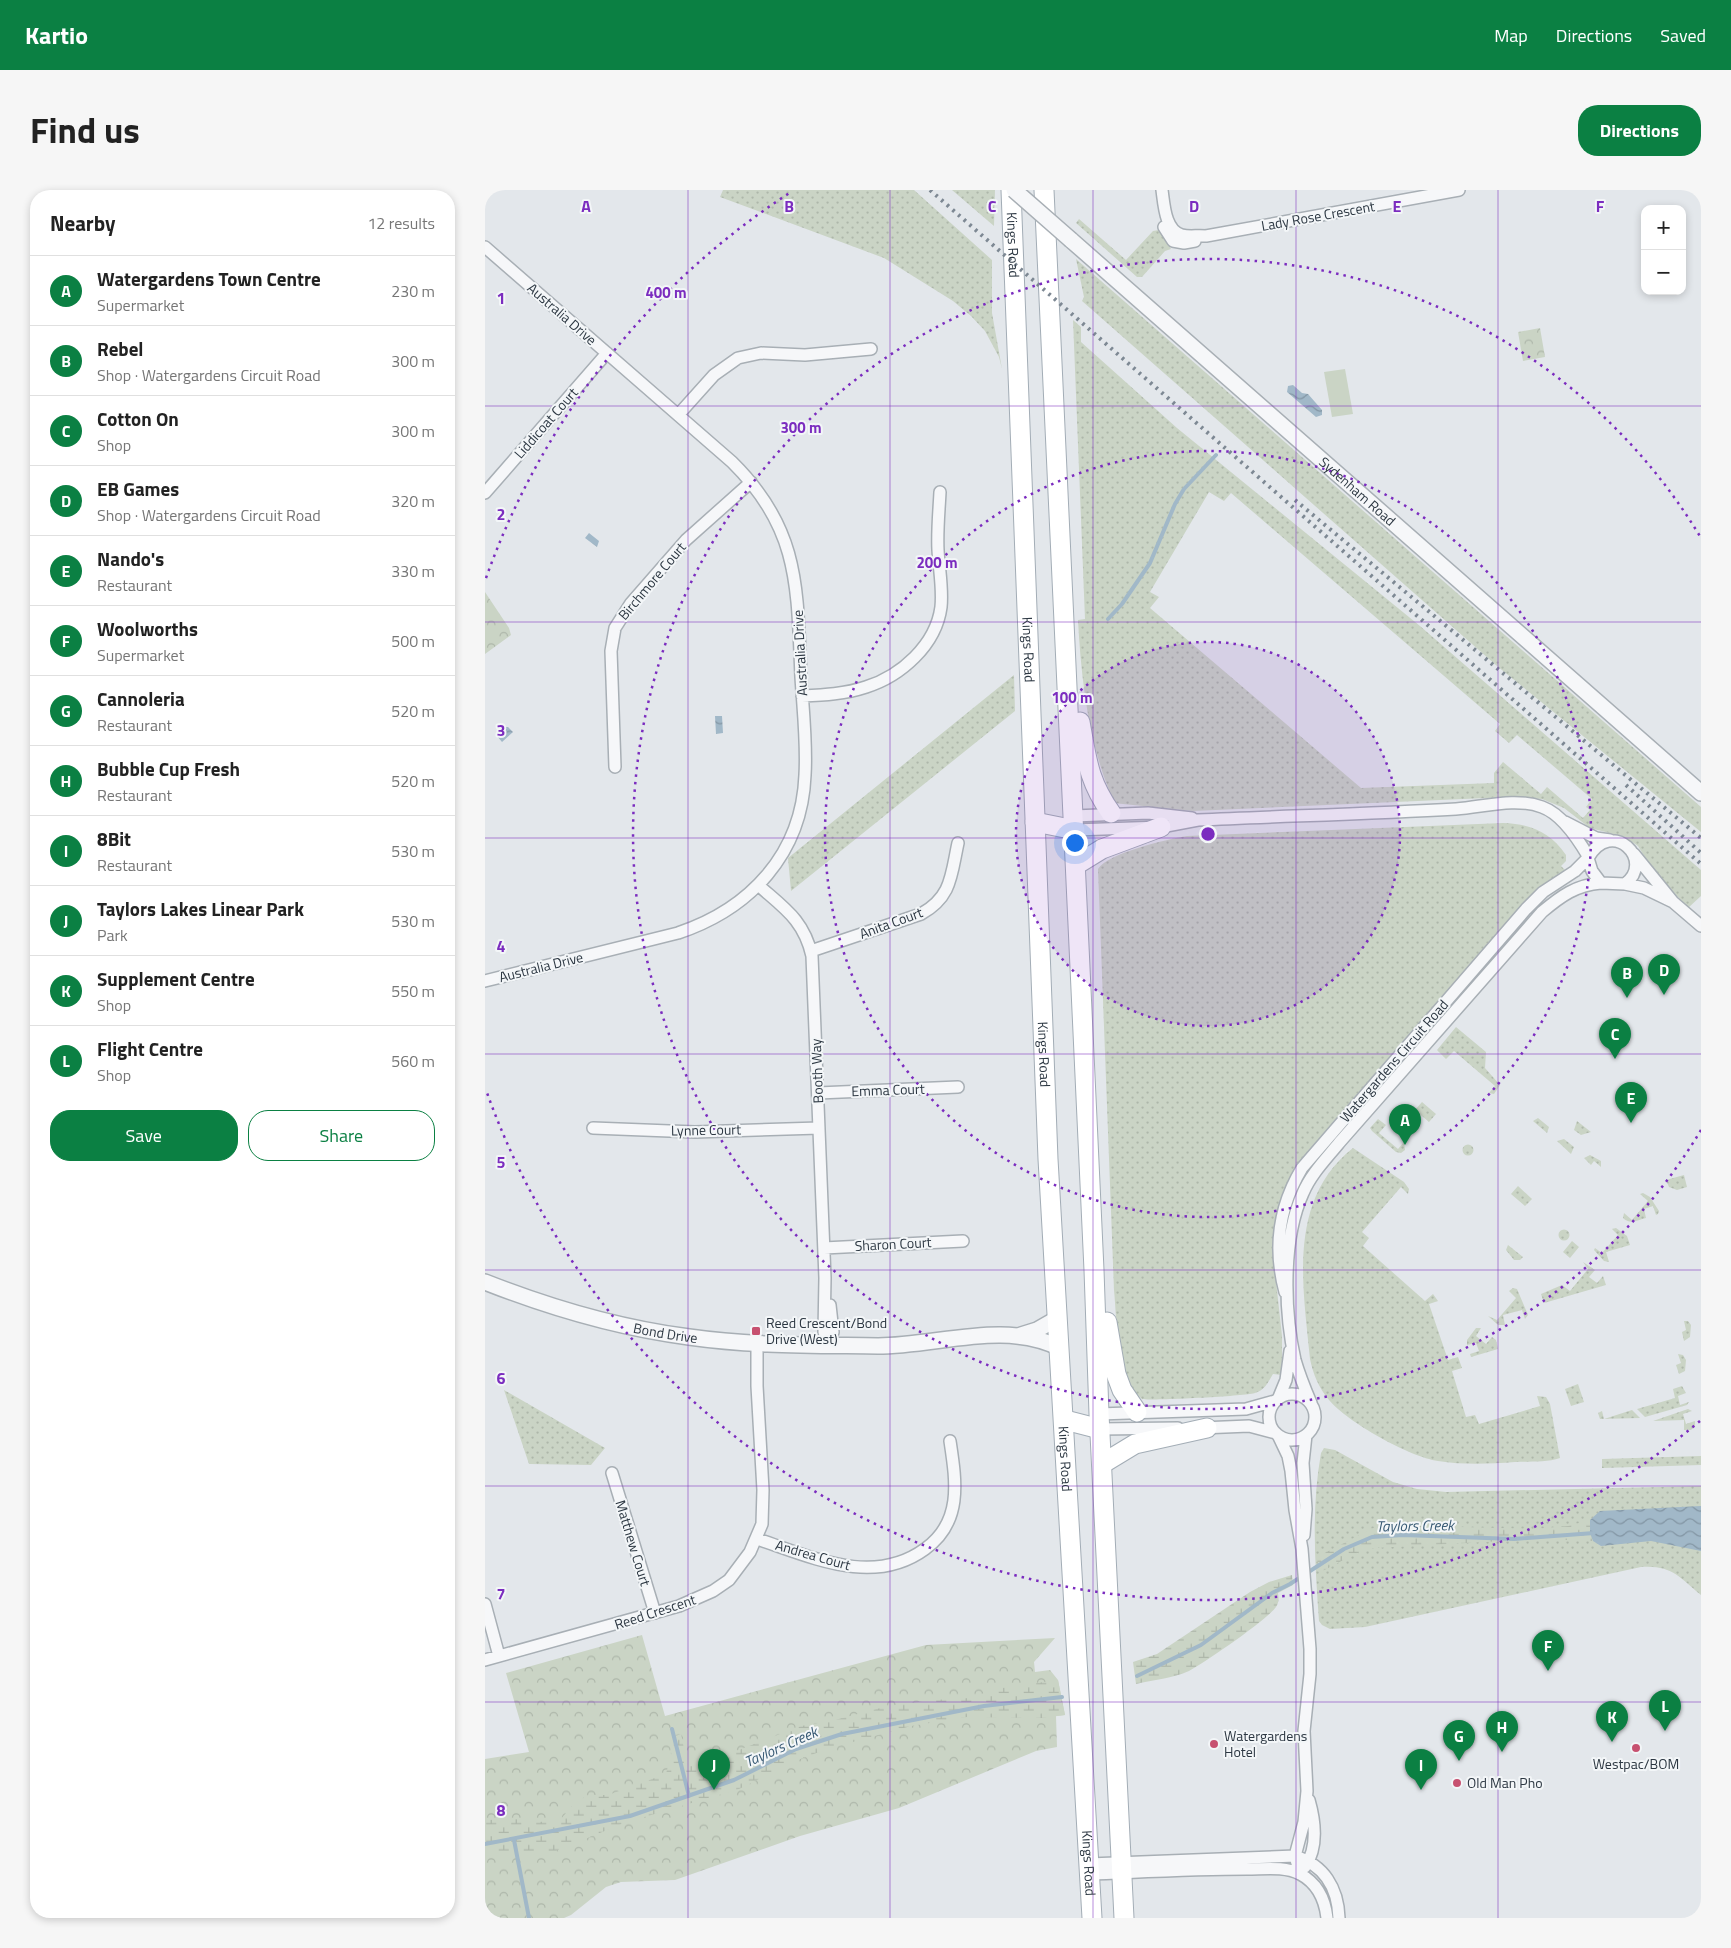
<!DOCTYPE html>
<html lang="en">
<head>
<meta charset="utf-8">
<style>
  :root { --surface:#fff; --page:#f6f6f6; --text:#222; --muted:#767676; --line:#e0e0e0; --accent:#0b8043 }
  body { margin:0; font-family:"Titillium Web",sans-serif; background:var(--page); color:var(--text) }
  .controls { position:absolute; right:15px; top:15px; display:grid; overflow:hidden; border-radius:10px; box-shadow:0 2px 8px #0003 }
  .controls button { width:45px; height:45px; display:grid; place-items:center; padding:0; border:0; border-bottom:1px solid var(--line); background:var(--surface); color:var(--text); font:25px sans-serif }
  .you { position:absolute; left:589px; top:652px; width:18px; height:18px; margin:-12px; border:4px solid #fff; border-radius:50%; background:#1a73e8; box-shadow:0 0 0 8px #1a73e833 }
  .badge { display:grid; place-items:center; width:32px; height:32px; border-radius:50%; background:var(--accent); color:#fff; font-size:16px; font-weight:700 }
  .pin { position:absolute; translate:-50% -41px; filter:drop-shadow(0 1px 2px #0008) }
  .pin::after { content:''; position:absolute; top:26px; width:18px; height:15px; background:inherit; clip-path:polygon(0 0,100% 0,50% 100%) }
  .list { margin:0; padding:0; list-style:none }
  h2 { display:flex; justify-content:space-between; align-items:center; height:65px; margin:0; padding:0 20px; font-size:21px }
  h2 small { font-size:16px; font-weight:400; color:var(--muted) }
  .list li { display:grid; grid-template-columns:32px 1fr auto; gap:15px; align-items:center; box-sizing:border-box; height:70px; padding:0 20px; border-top:1px solid var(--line) }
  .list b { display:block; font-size:19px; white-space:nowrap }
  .list p { margin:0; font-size:16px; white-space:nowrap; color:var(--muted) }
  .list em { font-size:16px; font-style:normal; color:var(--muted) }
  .actions { display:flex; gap:10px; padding:15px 20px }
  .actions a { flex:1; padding:11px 0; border:1px solid var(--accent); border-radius:20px; text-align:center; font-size:18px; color:var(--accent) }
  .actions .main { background:var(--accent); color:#fff }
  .map { position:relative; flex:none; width:1216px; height:1728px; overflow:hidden; border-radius:20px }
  header { display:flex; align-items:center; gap:30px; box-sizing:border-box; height:70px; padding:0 25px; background:var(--accent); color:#fff }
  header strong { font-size:24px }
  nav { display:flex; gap:28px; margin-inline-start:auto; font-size:18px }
  .intro { display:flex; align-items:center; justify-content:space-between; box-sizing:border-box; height:120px; padding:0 30px }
  h1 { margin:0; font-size:35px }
  .button { padding:12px 22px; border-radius:20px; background:var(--accent); color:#fff; font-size:18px; font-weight:700 }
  main { display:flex; gap:30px; padding:0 30px }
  aside { flex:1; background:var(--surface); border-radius:20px; box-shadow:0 2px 8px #0003 }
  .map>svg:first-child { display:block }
  .grass { fill:url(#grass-dots); fill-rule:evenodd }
  .forest { fill:url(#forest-crowns) }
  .wetland { fill:url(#wetland-marsh) }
  .pitch { fill:#cad4c5 }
  .water { fill:url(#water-waves) }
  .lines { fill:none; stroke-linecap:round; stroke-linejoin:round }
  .stream { stroke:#a1b8c8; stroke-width:4 }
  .minor-casing { stroke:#a8afb5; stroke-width:14 }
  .tertiary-casing { stroke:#a8afb5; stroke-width:18 }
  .primary-casing { stroke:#a3adb6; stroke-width:21 }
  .minor { stroke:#f6f7f9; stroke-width:11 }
  .tertiary { stroke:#f6f7f9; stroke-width:15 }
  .primary { stroke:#fff; stroke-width:19 }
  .rail { stroke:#7d8893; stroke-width:4; stroke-dasharray:2.5 5; stroke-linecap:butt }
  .tertiary-bridge-casing { stroke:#a8afb5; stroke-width:18; stroke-linecap:butt }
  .tertiary-bridge { stroke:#f6f7f9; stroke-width:15 }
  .grid { fill:none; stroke:#7b2cbf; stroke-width:1; stroke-opacity:0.55 }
  .ring { fill:none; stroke:#7b2cbf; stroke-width:2.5; stroke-dasharray:2.5 5 }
  .poi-dot { fill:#c75170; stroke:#f3f6f8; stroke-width:2 }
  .labels { text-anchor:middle; stroke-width:4; stroke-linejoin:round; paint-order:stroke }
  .street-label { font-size:14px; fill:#2c3742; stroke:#f3f6f8 }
  .poi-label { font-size:14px; fill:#2c3742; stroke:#f3f6f8; text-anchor:start }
  .water-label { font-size:15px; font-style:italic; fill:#385a74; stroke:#f3f6f8 }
  .grid-label { font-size:16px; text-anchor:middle; font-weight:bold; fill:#7b2cbf; stroke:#f3f6f8; stroke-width:4; stroke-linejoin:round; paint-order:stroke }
  .centre { fill:#7b2cbf; stroke:#f3f6f8; stroke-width:2.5 }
  .ring-label { font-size:15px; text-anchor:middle; font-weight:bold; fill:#7b2cbf; stroke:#f3f6f8; stroke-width:4; stroke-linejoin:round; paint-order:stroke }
</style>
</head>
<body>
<header>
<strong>Kartio</strong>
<nav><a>Map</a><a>Directions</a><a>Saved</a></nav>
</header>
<div class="intro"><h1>Find us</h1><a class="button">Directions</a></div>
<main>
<aside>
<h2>Nearby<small>12 results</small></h2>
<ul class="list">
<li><span class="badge">A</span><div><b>Watergardens Town Centre</b><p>Supermarket</p></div><em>230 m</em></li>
<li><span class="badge">B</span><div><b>Rebel</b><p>Shop · Watergardens Circuit Road</p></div><em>300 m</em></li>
<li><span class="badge">C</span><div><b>Cotton On</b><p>Shop</p></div><em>300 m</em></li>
<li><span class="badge">D</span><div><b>EB Games</b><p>Shop · Watergardens Circuit Road</p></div><em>320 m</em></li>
<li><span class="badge">E</span><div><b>Nando's</b><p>Restaurant</p></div><em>330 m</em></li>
<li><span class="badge">F</span><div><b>Woolworths</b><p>Supermarket</p></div><em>500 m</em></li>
<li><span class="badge">G</span><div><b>Cannoleria</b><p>Restaurant</p></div><em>520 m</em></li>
<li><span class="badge">H</span><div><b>Bubble Cup Fresh</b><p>Restaurant</p></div><em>520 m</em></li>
<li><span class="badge">I</span><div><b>8Bit</b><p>Restaurant</p></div><em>530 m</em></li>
<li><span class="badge">J</span><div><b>Taylors Lakes Linear Park</b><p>Park</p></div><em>530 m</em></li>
<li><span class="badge">K</span><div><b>Supplement Centre</b><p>Shop</p></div><em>550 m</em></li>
<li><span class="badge">L</span><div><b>Flight Centre</b><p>Shop</p></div><em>560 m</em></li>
</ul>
<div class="actions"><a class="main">Save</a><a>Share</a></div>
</aside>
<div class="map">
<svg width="1216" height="1728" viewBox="0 0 1216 1728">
  <defs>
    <pattern id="grass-dots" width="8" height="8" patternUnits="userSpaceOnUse" patternTransform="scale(1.25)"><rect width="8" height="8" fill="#cad4c5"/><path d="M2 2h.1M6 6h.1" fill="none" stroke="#aeb7aa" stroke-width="1.8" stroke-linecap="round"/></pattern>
    <pattern id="forest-crowns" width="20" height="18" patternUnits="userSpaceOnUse" patternTransform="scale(1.25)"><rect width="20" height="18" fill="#cad4c5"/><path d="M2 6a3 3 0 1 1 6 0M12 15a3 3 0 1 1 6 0" fill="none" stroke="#aeb7aa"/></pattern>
    <pattern id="wetland-marsh" width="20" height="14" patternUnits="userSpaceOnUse" patternTransform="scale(1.25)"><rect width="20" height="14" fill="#cad4c5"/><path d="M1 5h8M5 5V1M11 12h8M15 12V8" fill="none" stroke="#aeb7aa"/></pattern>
    <pattern id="water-waves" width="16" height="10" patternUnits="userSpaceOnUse" patternTransform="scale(1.25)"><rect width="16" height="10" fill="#a1b8c8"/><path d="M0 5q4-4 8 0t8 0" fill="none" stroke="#8396a4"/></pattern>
  </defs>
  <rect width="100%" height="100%" fill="#e3e7eb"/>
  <path class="grass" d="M238,0h191l78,70v53l10,56 -3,-12 -14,-26 -14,-15 -18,-15 -69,-43 -164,-61z
    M467,0h43l-1,36z
    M594,29l47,41 27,-29 6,-1 12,19 -6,2 -23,26h-5l-61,-54z
    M591,69l625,548v25l-204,-166 -415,-365 2,-4z
    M588,130l8,7v15l96,86 243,198 281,244v26l-13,12 -37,-41 -13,-21 -13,-9 -35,-9 -26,-20 -22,-9 -33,-2 -316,14 -80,-8 -9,-9 5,-4c-21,-52 -28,-113 -31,-170l7,-1zM724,302l15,9 7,-8 269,231 -5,7 14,12 8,-8 75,64 -6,8 4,3 -7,8 -36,-31 -6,7 -38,-32 -9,11v10l-133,5 -211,-180 9,-11 -9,-5z
    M529,485l1,36 -224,180 -3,-33z
    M1018,633c28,1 47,9 63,32v6l-5,5 4,4 -24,18 -241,275 -26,100 8,73v39l-9,-1c-5,8 -8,16 -18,19 -7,3 -107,8 -113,6 -26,-20 -25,-79 -28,-109l-16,-421c10,-16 70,-30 89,-33z
    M971,837l30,25 -1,16 15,17 -6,9 -5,-1 6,-7 -41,-35 -8,8 -9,-9z
    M937,912l14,12 -7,8 -14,-12z
    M1053,928l11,9 -2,6 -14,-12z
    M893,929l8,6 -7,8 19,16 6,-7 1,8 -4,3 -5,-1 -24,-21 -2,-3z
    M1092,931l14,11 -10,3 -7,-5z
    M1079,949l10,8 -3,7 -14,-13z
    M977.5 960a5.5 5.5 0 1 1 11 0a5.5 5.5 0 1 1-11 0Z
    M868,958l51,34 5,7 -1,5 -7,-7 -39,45 7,6 -6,8 62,55 8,-7 5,7 -9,3 19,56 10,-3 4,11 -10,3 14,46 9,-2 4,9 61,-18 -3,-10 9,1 4,7 10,54c-14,5 -31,3 -45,4 -26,2 -52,3 -77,-1 -28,-4 -91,-39 -109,-61 -10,-12 -16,-26 -19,-41 -7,-73 -23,-159 43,-211z
    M1105,965l11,6v6l-7,-6 -3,4 -7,-7z
    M1199,985l3,12 -10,3 -8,-3 -3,-7z
    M1033,996l14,13 -7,7 -14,-12z
    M1158,1003l7,4 9,14 -1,3 -2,1 -3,-9 -9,3 2,9c-8,2 -16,7 -23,0l1,-5 8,7 16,-19 -8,-7z
    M1131,1038l11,8 3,9 -24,7 3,10 -5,-1 -10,-11 1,-2 7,5 16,-18 -6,-6z
    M1073.5 1045a5.5 5.5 0 1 1 11 0a5.5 5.5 0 1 1-11 0Z
    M1087,1051l7,6 -9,11 -7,-6z
    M1023,1055l15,12 -3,3h-6l-8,-10z
    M1098,1072l12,8 -6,7 8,6 6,-7 3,9 -62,18 -3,-9 21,-9 8,6 18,-22z
    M1028,1098l4,1 11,26 -3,4 -3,-9 -19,5 2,10h-7l-10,-9 9,4 19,-22 -7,-7z
    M1199,1131h4l3,4 -1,12 -6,4 -2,-9 4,-2z
    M991,1138h5l-5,8 10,8 6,-7 4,3 2,9 -27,8 -1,-3 9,-3 -3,-8 -9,2v-5z
    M1193,1164l5,1 3,5 -1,11 -6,3 -3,-9 5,-2z
    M1093,1194l6,18 -13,4 -6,-17z
    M1197,1196l4,7 -8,3 2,9 9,-3 -2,3 -42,12 -8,-8 38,-11 -2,-9z
    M19,1200l101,58 -14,17 -62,-1z
    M1203,1219l4,2 -9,3 3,10 9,-3v5l-4,4h-7v-10l-31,1z
    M1147,1220l8,8 -40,1 -2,-6 4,-2 2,8z
    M839,1258l11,2 58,32 24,7 29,3 255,-6v109c-22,-18 -29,-30 -60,-28l-276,60 -35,2 -8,-4 -3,-4c-4,-57 -8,-112 2,-168z
    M1216,1266v9l-99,3v-9z"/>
  <path class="forest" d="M1055,138l5,29 -22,4 -5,-29z
    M0,402l24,36 2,7 -26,19z
    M157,1445l23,81 261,-71 129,-7 -21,24 1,10 15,-2 8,10 7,35 -9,1 1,31 -21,4 -137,57 -99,28 -125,44 -54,2 -15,5 -35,28 -7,3h-79v-159l44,-7 -23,-79z"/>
  <path class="wetland" d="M1105,1330v13l3,8 -52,-2 -167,9 -27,10 -28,15 -2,-16 56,-29 48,-2 113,3 34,-3z
    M807,1385l1,10 -15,8c1,5 1,9 -2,14 -9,13 -72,56 -87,64 -16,7 -36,9 -53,13l-3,-22 24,-8 93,-62 19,-10z
    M573,1490l7,35 -22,3 -76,-1 -56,9 -84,23 -32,12 -56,28 -115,34 -73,30h-66v-33l41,-1 14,3 21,-3 14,-17 14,-7h19l58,-21 5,-19 -1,-17 11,-4 5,24 11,2h16l88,-34 34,-6 53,-14 46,-6 37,-2 24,-9z"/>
  <path class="pitch" d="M860,179l8,45 -21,3 -8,-45z"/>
  <path class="water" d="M808,195l9,8 6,1 14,16v5l-6,2 -29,-25 1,-6z
    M104,343l10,8 -2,6 -12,-9z
    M230,526h7l1,17 -7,1z
    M20,537h3l5,5 -11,10 -5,-6z
    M1216,1316v45l-50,-10 -50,5 -8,-5 -3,-8v-13l10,-9z"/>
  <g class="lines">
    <path class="stream" d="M623,429l14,-15 28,-41 25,-59 9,-15 32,-34
      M652,1486l64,-31 71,-52 18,-9 54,-35 28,-12 31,-2 111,4 80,-6
      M187,1539l17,67
      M29,1650l15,78
      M0,1654l145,-28 104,-36 62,-31 46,-15 142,-28 78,-9"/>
    <g class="minor-casing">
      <path id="minor" d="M677,0c2,14 3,41 20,45 7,2 16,0 24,1l253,-46
        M679,37l9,14 11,2 11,-2
        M0,57l247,215c68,67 65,125 69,215 2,33 6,66 4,98 -3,79 -55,134 -127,158l-193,48
        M194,224l35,-39 24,-17 23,-5 44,2 66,-6
        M0,303l122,-140
        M317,506c22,-1 43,-2 64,-9 35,-11 70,-42 75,-80 2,-19 -2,-38 -3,-57 -1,-19 1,-38 2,-58
        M130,577l-4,-116 4,-23 16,-25 55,-63 65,-58
        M589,626l74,-3 44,5
        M1080,632l31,16 14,2
        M590,640l86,-3 37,-7c86,-4 172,-6 258,-11 28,-2 59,-12 86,-2 20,7 36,32 46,49
        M1149,664l39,48 28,24
        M1140,694c31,-23 -13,-68 -37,-26l4,13 9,12 24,1 19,4 29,14
        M273,695c26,23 46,35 54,71l13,322 -1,54 5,12
        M326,761l110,-37c31,-17 30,-39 37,-71
        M333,903l140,-6
        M108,938l102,4 124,-4
        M339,1058l139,-7
        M800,1102c-12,-44 -7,-84 17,-124l224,-259 17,-17 32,-21 13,-13
        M344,1154l4,-12 -3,-27
        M784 1227a23 23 0 1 1 46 0a23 23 0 1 1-46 0Z
        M794,1207l7,-17 4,-29
        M826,1213c-6,-14 -12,-29 -16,-43 -11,-49 -13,-121 8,-167 8,-19 23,-34 36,-50l203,-231c19,-16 34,-27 59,-29
        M614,1224l147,-5 29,-8
        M716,1238l48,-2 27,7
        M615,1239l78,-1
        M793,1245l10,21 3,15 4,39 7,39 8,100v25l-6,57 3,60 -3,31 -9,34 5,18
        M127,1283l43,140
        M819,1345l2,-26 -3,-46 3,-28
        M272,1349c55,18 116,48 168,10 38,-27 31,-68 25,-108
        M0,1414l14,52
        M0,1470l194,-54 34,-15 16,-11 21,-28 12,-28 1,-34 -6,-104v-42
        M604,1674l206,-8c29,9 43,32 44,62
        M820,1677c13,-19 10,-46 4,-67
        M605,1684c52,-2 104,-5 157,-5 18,0 37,-3 53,5 17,9 25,26 27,44"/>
    </g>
    <g class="tertiary-casing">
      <g id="tertiary">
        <path id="s1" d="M586,50l630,553"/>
        <path id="s2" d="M0,1092c66,26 134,46 204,55 63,9 126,8 189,9 60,0 126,-26 182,2"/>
        <path d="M536,1145l16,-5 21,-12"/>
      </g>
    </g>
    <g class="primary-casing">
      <g id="primary">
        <path id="s3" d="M526,0l37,969 44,759"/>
        <path d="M559,0l50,1080 5,144 25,504"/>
        <path d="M595,532c7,38 8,58 31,91"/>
        <path d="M550,632l40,8"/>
        <path d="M591,675l26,-16 59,-22"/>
        <path d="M622,1132l9,52 6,16 15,22"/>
        <path d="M580,1230l35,9"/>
        <path d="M617,1274l33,-20 72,-16"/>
      </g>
    </g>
    <use href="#minor" class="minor"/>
    <use href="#tertiary" class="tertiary"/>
    <use href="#primary" class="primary"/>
    <path class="rail" d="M445,0l771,674
      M810,310l406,338
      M1141,595l75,68"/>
    <g class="tertiary-bridge-casing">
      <path id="tertiary-bridge" d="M529,0l57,50"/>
    </g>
    <use href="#tertiary-bridge" class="tertiary-bridge"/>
  </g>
  <path class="grid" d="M203,0v1728M405,0v1728M608,0v1728M811,0v1728M1013,0v1728M0,216h1216M0,432h1216M0,648h1216M0,864h1216M0,1080h1216M0,1296h1216M0,1512h1216"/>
  <circle cx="723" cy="644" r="192" fill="#7b2cbf" fill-opacity=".12"/>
  <g class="ring">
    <circle cx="723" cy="644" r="192"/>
    <circle cx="723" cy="644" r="383"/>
    <path d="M1216 940A575 575 0 1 1 1216 348"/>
    <path d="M1215 1231A766 766 0 0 1 1 900M1 388A766 766 0 0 1 306 2"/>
  </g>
  <g class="poi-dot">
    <rect x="266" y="1136" width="10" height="10" rx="2.5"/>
    <circle cx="729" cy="1554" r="5"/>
    <circle cx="1151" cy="1558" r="5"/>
    <circle cx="972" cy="1593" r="5"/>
  </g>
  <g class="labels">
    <g class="street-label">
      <text transform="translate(833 26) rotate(-10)" y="5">Lady Rose Crescent</text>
      <text dy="5" stroke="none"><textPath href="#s3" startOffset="55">Kings Road</textPath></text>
      <text transform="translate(77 124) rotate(41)" y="5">Australia Drive</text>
      <text transform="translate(61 233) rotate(-49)" y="5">Liddicoat Court</text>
      <text dy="5" stroke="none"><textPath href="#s1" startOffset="381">Sydenham Road</textPath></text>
      <text transform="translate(167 391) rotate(-50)" y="5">Birchmore Court</text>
      <text dy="5" stroke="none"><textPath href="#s3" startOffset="460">Kings Road</textPath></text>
      <text transform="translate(315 463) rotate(-93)" y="5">Australia Drive</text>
      <text transform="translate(406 733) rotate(-20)" y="5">Anita Court</text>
      <text transform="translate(56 777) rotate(-14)" y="5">Australia Drive</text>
      <text dy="5" stroke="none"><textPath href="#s3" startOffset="865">Kings Road</textPath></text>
      <text transform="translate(909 871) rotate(-49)" y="5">Watergardens Circuit Road</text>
      <text transform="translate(332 881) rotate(-92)" y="5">Booth Way</text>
      <text transform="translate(403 900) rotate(-2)" y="5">Emma Court</text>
      <text transform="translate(221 940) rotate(-1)" y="5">Lynne Court</text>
      <text transform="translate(408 1054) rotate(-3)" y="5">Sharon Court</text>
      <text dy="5" stroke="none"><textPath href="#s2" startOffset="188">Bond Drive</textPath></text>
      <text dy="5" stroke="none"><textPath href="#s3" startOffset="1270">Kings Road</textPath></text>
      <text transform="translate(148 1353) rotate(73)" y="5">Matthew Court</text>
      <text transform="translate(328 1365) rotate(16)" y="5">Andrea Court</text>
      <text transform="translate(170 1422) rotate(-18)" y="5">Reed Crescent</text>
      <text dy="5" stroke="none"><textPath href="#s3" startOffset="1675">Kings Road</textPath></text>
    </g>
    <g class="poi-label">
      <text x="281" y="1138">Reed Crescent/Bond<tspan x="281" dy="16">Drive (West)</tspan></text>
      <text x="739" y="1551">Watergardens<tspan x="739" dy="16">Hotel</tspan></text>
      <text x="1151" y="1579" text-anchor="middle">Westpac/BOM</text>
      <text x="982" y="1598">Old Man Pho</text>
    </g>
    <g class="water-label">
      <text transform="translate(930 1336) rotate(-1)" y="5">Taylors Creek</text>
      <text transform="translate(296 1557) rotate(-24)" y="5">Taylors Creek</text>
    </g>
  </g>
  <g class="grid-label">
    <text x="101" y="22">A</text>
    <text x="304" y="22">B</text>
    <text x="507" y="22">C</text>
    <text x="709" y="22">D</text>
    <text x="912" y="22">E</text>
    <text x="1115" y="22">F</text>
    <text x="16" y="114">1</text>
    <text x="16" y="330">2</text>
    <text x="16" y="546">3</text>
    <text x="16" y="762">4</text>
    <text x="16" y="978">5</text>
    <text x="16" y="1194">6</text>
    <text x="16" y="1410">7</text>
    <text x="16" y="1626">8</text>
  </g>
  <circle cx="723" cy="644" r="8" class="centre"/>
  <g class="ring-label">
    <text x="181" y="108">400 m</text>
    <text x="316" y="243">300 m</text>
    <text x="452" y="378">200 m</text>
    <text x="587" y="513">100 m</text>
  </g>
</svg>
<div class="controls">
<button>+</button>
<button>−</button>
</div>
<div class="you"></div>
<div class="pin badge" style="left:920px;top:955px">A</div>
<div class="pin badge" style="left:1142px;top:808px">B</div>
<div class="pin badge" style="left:1130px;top:869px">C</div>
<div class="pin badge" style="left:1179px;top:805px">D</div>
<div class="pin badge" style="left:1146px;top:933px">E</div>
<div class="pin badge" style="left:1063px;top:1481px">F</div>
<div class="pin badge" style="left:974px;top:1571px">G</div>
<div class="pin badge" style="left:1017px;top:1562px">H</div>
<div class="pin badge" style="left:936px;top:1600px">I</div>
<div class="pin badge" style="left:229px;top:1600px">J</div>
<div class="pin badge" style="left:1127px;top:1552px">K</div>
<div class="pin badge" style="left:1180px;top:1541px">L</div>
</div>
</main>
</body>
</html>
